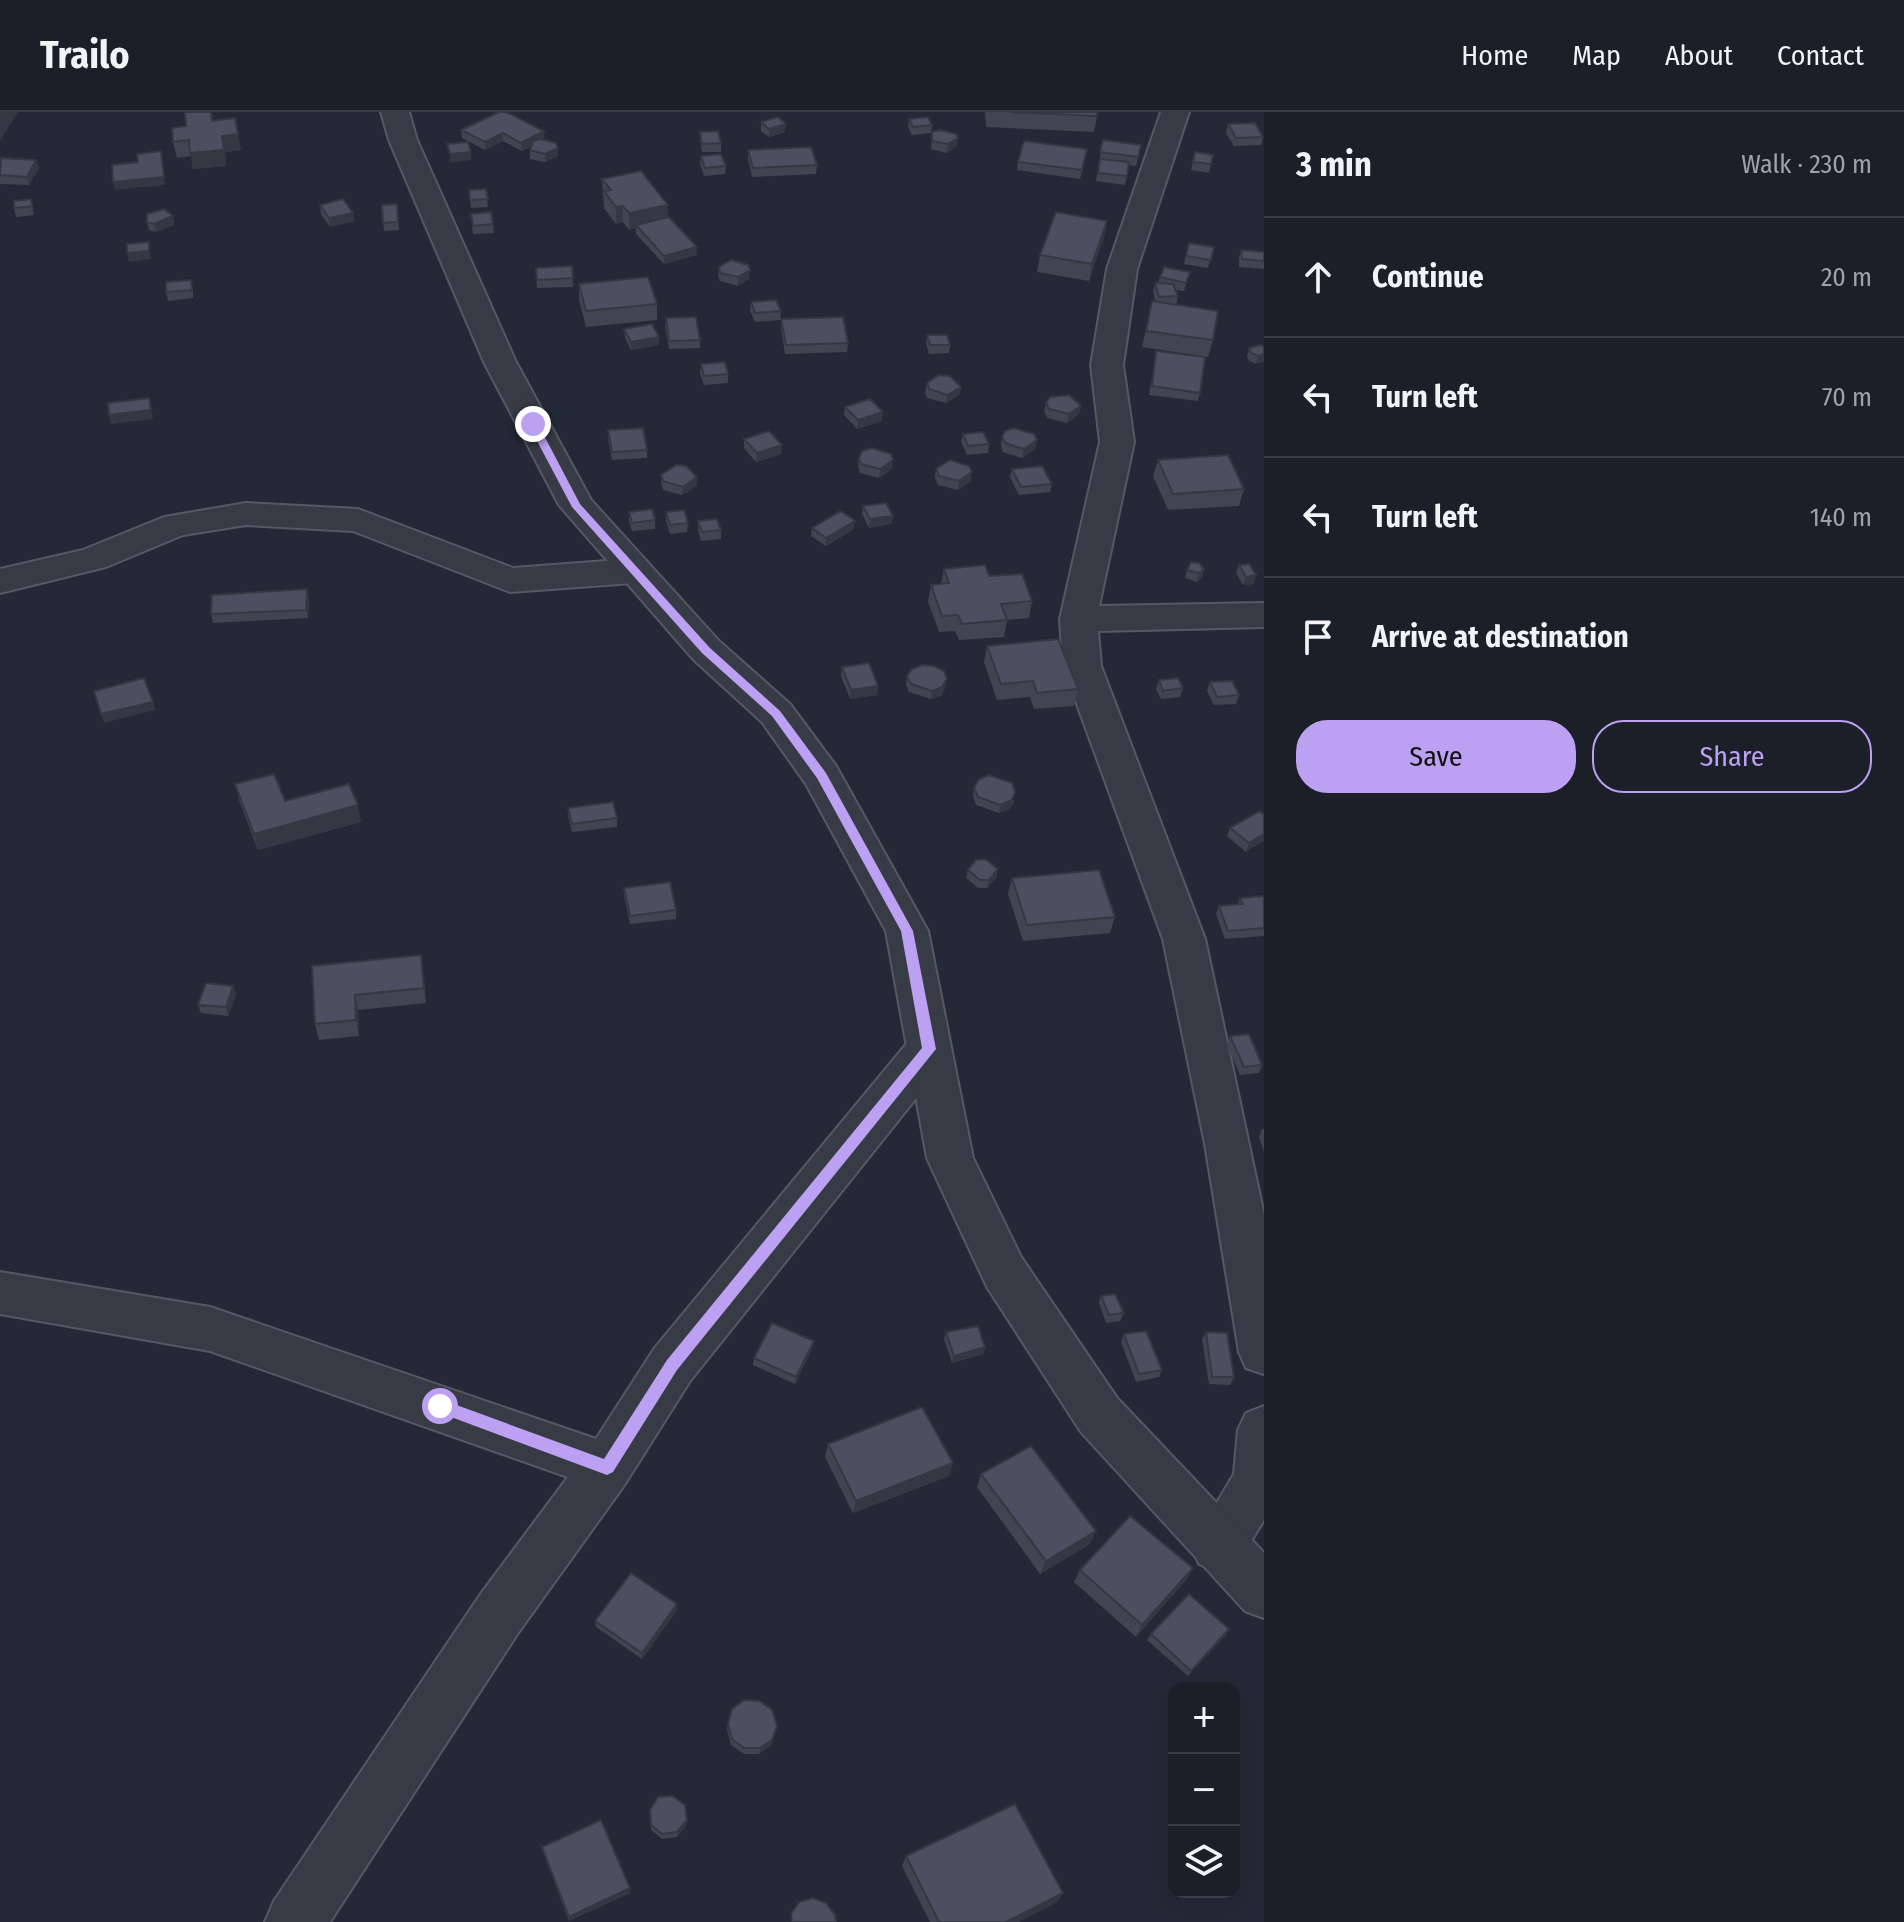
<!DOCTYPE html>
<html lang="en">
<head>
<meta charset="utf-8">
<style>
  :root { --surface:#1a1f28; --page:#232730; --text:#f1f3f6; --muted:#9fa2a8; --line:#383d45; --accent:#bca0f2 }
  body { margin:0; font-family:"Fira Sans Condensed",sans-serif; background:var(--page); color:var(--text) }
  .controls { position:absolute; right:24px; bottom:24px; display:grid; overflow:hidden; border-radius:16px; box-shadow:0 8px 32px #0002 }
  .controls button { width:72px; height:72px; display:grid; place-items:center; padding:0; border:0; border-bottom:2px solid var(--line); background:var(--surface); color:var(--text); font:40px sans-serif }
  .stop { position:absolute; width:24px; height:24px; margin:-18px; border:6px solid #bca0f2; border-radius:50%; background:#fff }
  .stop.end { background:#bca0f2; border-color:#fff; box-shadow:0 2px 8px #0008 }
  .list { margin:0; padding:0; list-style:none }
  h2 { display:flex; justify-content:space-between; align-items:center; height:104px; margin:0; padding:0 32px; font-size:34px }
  h2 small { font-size:26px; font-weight:400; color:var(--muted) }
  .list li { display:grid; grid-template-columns:52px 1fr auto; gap:24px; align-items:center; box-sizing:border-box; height:120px; padding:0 32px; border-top:2px solid var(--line) }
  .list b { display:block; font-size:30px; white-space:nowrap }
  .list em { font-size:26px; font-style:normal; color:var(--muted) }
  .actions { display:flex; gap:16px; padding:24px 32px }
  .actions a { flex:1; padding:18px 0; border:2px solid var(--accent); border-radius:32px; text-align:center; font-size:28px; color:var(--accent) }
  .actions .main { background:var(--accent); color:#111 }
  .icon { flex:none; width:44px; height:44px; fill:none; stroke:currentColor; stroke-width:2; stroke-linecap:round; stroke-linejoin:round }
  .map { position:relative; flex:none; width:1264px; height:1810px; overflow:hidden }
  header { display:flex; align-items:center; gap:48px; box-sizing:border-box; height:112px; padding:0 40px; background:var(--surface); border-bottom:2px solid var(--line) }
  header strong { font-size:38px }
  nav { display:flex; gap:44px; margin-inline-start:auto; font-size:28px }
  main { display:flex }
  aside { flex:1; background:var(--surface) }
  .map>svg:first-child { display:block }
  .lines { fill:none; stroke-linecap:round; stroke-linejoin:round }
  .minor-casing { stroke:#545964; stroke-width:4 }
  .tertiary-casing { stroke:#545964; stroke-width:4 }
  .minor { fill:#373b46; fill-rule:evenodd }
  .tertiary { fill:#373b46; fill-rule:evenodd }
  .wall { fill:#404552 }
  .shaded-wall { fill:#343842 }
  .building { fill:#4a505f; stroke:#343842; stroke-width:2 }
  .route { fill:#bca0f2 }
</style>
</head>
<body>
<header>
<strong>Trailo</strong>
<nav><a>Home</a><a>Map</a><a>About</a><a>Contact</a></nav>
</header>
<main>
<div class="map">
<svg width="1264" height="1810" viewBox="0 0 1264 1810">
  <rect width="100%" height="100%" fill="#232936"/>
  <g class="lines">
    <g class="minor-casing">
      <path id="minor" d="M1161,0h28l-52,157 -14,96 11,77 -35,164 165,-3v24l-166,4 3,35 104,273 59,276v159l-18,-6 -7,-16 -34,-208 -42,-205 -100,-273 -3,-47 40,-177 -9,-77 16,-96z
        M246,391l112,6 155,59 120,-9 13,4 5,8 -5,8 -13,4 -123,9 -157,-61 -107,-6 -63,10 -77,32 -106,26v-24l83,-19 81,-33z
        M929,919l16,5 6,13 -6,13 -255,319 -65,103 -107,149 -188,289h-65l9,-21 206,-306 88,-118 -358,-126 -210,-37v-42l210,35 386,132 58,-90 259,-313z
        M1264,1294v114l-27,44 -19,8 -19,-8 -8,-18 43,-72 4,-44 8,-17z"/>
    </g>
    <g class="tertiary-casing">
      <path id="tertiary" d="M381,0h28l8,28 99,222 75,138 128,141 71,63 46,62 92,165 45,227 48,99 96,141 147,155v65l-19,-7 -164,-179 -94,-145 -60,-129 -41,-227 -80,-147 -44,-62 -69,-63 -134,-154 -75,-143 -95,-222z"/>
    </g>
    <use href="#minor" class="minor"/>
    <use href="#tertiary" class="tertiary"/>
  </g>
  <path class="wall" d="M212,0l1,9 28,29 -16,2 1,14 -33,3 -2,-13 -14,2 -4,-16 13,-16z
    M985,0h112v4l-3,16 -108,-5z
    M909,7l23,6 -1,8 -19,2 -4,-8z
    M761,10l24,10 -16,5 -8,-6z
    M1228,12l35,13 -2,8 -27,1 -8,-13z
    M461,18l83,1v9l14,8v8l-13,6 -15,-3v-9l2,-4 -10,5 -19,-10 -18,9 -23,-12z
    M700,20l21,11v9h-19l-2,-12z
    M932,20l25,14 -11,7 -15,-4z
    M1103,28l38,5 -5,21 -7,-1 -4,20 -29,-4z
    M1087,37l-7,30 -63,-9 1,-8z
    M748,38l69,15 -1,9 -64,3 -4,-18z
    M1195,40l18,3 -4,18 -18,-3z
    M701,44l25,10 -1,8 -21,2 -4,-12z
    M0,48l39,8 -10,17 -29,-1z
    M602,67l66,26v12l29,38 -33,9 -28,-30v-6l-7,2 -6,-8 -7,2 -12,-16z
    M486,77l2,18 -17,1 -2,-18z
    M31,87l3,16 -18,2 -2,-9z
    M397,92l2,26 -15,1 -2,-26z
    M320,93l33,8 1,8 -24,6 -9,-13z
    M471,102l22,10 1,9 -21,1z
    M173,104l1,9 -18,7 -7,-2 -2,-8z
    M1107,109l-3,16 -15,44 -52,-9 3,-17z
    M1189,131l25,4 -6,21 -24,-4z
    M1241,138l23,2v17l-25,-2v-9z
    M572,154l1,21 -36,1 -1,-20z
    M719,155l30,12 -11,7 -18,-5 -2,-5z
    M1190,160l-6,19 -9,-1 3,6 -2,9 37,35 -5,17 -66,-10 10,-46 4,1 -3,-10 2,-9h3l2,-6z
    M579,172l78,20v16l-71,7 -7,-27z
    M193,176v10l-25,3 -2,-9z
    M751,190l30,9 -1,9 -25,2 -5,-11z
    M666,206l34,22v8l-31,1 -4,-22z
    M781,207l67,24 -1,9 -62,2 -4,-26z
    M624,217l35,16 -28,5 -6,-12z
    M927,223l23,10 -1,8 -20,1 -3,-10z
    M1264,235l-8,17 -7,-3 -2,-4 2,-9z
    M1156,239l44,42 -2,8 -49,-6z
    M701,252l27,10v9l-24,2 -4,-12z
    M927,271l34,4 -2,8 -13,8 -19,-5 -2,-6z
    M1046,291l35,3 -2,8 -12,9 -20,-5 -3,-7z
    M845,295l37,14 -25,8 -13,-14z
    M608,318l39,20v8l-35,2 -4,-21z
    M963,322l26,10 -1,9 -21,2 -6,-13z
    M1002,325l35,3 -2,9 -13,9 -19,-6 -2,-6z
    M744,327l38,6 -1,9 -25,8 -12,-14z
    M859,346l33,11 -13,9 -19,-5 -2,-7z
    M1158,348l86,29 -5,17 -71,4 -15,-34z
    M936,357l35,12 -13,9 -20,-5 -3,-7z
    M1012,357l40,15 -2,8 -31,3 -9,-18z
    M661,363l36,11 -15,9 -19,-5 -2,-7z
    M863,394l30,10 -2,8 -22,4 -7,-14z
    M629,400l26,8v9l-23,2 -3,-10z
    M666,400l22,11 -1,9 -17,2 -4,-13z
    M698,409l23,9v9l-20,2 -3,-11z
    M812,416l42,1 -28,17 -15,-10z
    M1239,453l17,10 -3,9 -10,1 -7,-12z
    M944,457l45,7 43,25 -3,17 -22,2 -3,17 -45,3 -4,-9 -16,1 -11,-30 3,-17 10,-1z
    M1204,457l-2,9 -5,4 -12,-4 2,-8z
    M309,486l-1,20 -95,5 -2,-9z
    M987,534l91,43 -4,17 -40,3 -4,-12 -33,3 -13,-38z
    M842,555l36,19 -1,9 -27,4 -9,-23z
    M907,564l38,12 -4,8 -10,3 -22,-7 -3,-7z
    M1159,568l24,8 -3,9 -19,2 -5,-10z
    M1210,570l29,13 -3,9 -22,1 -7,-14z
    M235,672l50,17 76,21 -103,28 -19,-50z
    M974,676l40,13 -4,8 -11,4 -23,-8 -3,-9z
    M568,696l49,10v9l-45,5 -4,-16z
    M1264,703l-18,37 -19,-16 3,-8z
    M998,757l-2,9 -9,10h-9l-12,-10 2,-8z
    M1012,766l103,39 -5,16 -87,8 -15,-47z
    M624,776l52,22v9l-46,5 -6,-28z
    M1264,784v40l-39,3 -9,-25 3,-8 19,-2 2,-6z
    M312,854l111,5 3,32 -68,7 1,26 -40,4 -4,-16z
    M233,874l3,9 -8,21 -27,-3 -3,-8z
    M1230,924l32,29 -3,8 -19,2 -13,-30z
    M1262,1017h2v23l-5,-15z
    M1101,1184l23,17 -4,8 -14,2 -7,-20z
    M946,1220l39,15 -2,7 -31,9 -8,-24z
    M1206,1220l28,45 -4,8 -21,-1 -7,-45z
    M1124,1222l38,36 -3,7 -23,5 -15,-40z
    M812,1237l-17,35 -42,-19 1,-7z
    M828,1332l125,19 -4,13 -96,37 -28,-56z
    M981,1362l109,70 -50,30 -63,-87z
    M1193,1456l-7,12 -50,57 -62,-55 6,-12z
    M677,1492v6l-35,49 -46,-32 -1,-6z
    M1229,1517l-4,7 -37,40 -41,-36 4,-6z
    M728,1612l48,7 -5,14 -12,9h-15l-13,-9 -4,-16z
    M650,1698l36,15 -9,12 -15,2 -11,-9z
    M542,1735l88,41v5l-61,28 -26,-69z
    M906,1744l157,37 -6,9 -39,20h-88l-28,-56z"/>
  <path class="shaded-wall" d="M0,0h18l-18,29z
    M786,12l-1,8 -16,5v-8z
    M544,19v9l-22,11 -1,-8z
    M503,21v8l-18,9v-8z
    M238,22l3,16 -16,2 1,14 -33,3 -3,-16 32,-17z
    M958,26l-1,8 -11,7 2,-9z
    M558,36v8l-13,6v-8z
    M161,39l4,34 -50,5 -2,-8z
    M471,40v8l-21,3v-9z
    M36,48l3,8 -10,17 -2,-8z
    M668,93v16l-32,4v3l-7,2v-17z
    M623,94v16l-7,2v-17z
    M353,101l1,8 -24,6 -1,-9z
    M173,104l1,9 -18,7 -2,-8z
    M1107,109l-3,16 -15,44 3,-17z
    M149,130l2,17 -22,3 -2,-9z
    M697,135v8l-33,9v-8z
    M750,158l-1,9 -11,7v-9z
    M659,225v8l-28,5v-8z
    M1264,242v8l-8,2 2,-8z
    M961,275l-2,8 -13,8 1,-8z
    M149,286l4,21 -42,5 -2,-9z
    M1081,294l-2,8 -12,9 2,-9z
    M883,300l-1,9 -25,8 1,-9z
    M1037,328l-2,9 -13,9 2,-9z
    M782,333l-1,9 -25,8 1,-9z
    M893,348l-1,9 -13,9 1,-9z
    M972,360l-1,9 -13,9 1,-9z
    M697,365v9l-15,9 1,-8z
    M893,404l-2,8 -22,4 1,-9z
    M855,409l-1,8 -28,17v-8z
    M1204,457l-2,9 -5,4 2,-9z
    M1256,463l-3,9 -10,1 3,-8z
    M307,477l2,9 -1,20 -2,-8z
    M947,567l-2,9 -4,8 -10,3 1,-8z
    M878,574l-1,9 -27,4 1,-9z
    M153,590l2,8 -51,13 -3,-9z
    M1015,680l-5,17 -11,4 1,-8z
    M358,693l3,17 -103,28 -4,-16z
    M1264,722v7l-18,11 3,-9z
    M998,757l-2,9 -9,10 2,-8z
    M233,874l3,9 -8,21 -2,-9z
    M355,883l3,15 1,26 -3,-16z
    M814,1229l-2,8 -17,35 1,-7z
    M985,1235l-2,7 -31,9 2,-7z
    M953,1351l-4,13 -96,37 3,-12z
    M1096,1419l-6,13 -50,30 6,-13z
    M1193,1456l-7,12 -50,57 6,-12z
    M677,1492v6l-35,49v-6z
    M1229,1517l-4,7 -37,40 3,-5z
    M777,1614l-6,19 -12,9 1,-6z
    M687,1708l-1,5 -9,12v-5z
    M630,1776v5l-61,28v-4z
    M1063,1781l-6,9 -39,20h-12z"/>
  <path class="building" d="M185,0h26l1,9 23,-3 3,16 -16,2 2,14 -34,3 -1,-13 -16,2 -1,-14 14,-2z
    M499,0h7l38,19 -23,12 -18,-10 -18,9 -24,-12z
    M1010,0h87v4z
    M778,5l8,7 -17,5 -8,-7z
    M928,5l4,8 -19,2 -4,-8z
    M1255,11l8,14 -27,1 -8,-14z
    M940,18l16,4 2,4 -10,6 -16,-3v-9z
    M718,19l3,12 -19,1 -2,-12z
    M541,27l15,4 2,5 -13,6 -15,-4 3,-9z
    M1103,28l38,5 -3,12 -38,-5z
    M1024,29l63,8 -5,21 -64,-8z
    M468,30l3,10 -21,2 -3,-10z
    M811,35l6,18 -64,3 -5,-18z
    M161,39l3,26 -51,5 -1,-17 26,-3 -1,-8z
    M1195,40l18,3 -2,9 -18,-2z
    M721,42l5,12 -21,2 -4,-12z
    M1,46l35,2 -9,17 -27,-2z
    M1100,47l29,3 -2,14 -29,-3z
    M641,59l27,34 -39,8 -6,-7 -7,1 -12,-16 7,-1 -9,-11z
    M486,77l2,10 -18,1 -1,-10z
    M31,87l1,7 -18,2v-7z
    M343,87l10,14 -24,5 -9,-13z
    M397,92l1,18 -15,1 -1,-18z
    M164,97l9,7 -19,8 -7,-2v-8z
    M491,100l2,12 -20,2 -2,-12z
    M1056,100l51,9 -15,43 -52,-9z
    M669,105l28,30 -33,9 -28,-31z
    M149,130v9l-22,2v-9z
    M1189,131l25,4 -3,13 -25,-4z
    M1241,138l23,2v9l-22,-2z
    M731,148l17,5 2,5 -12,7 -18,-4 -1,-6z
    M572,154l1,12 -36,2 -1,-12z
    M1164,155l26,5 -4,11 -26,-6z
    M648,165l9,27 -71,7 -7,-27z
    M191,168l1,10 -26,2v-10z
    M1155,171l18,1 5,12 -19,1z
    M776,188l5,11 -26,2 -4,-11z
    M1152,189l66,10 -5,29 -67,-9z
    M696,205l4,23 -31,1 -3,-23z
    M843,205l5,26 -62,2 -5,-26z
    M652,212l7,13 -28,5 -7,-13z
    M927,223h20l3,10h-20z
    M1261,233l3,2v7l-6,2 -7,-3 -2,-5z
    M1156,239l49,6 -5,36 -48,-7z
    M725,250l3,12 -24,2 -3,-12z
    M939,263l11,1 11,11 -14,8 -18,-6 -2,-6z
    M1069,283l12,11 -12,8 -20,-5 -3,-6 4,-6z
    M149,286l2,12 -42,5 -1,-12z
    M870,287l13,13 -25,8 -13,-13z
    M643,316l4,22 -35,2 -4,-22z
    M1014,316l20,6 3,6 -13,9 -19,-6 -3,-6 3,-6z
    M769,319l13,14 -25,8 -13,-14z
    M983,320l6,12 -21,2 -5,-12z
    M872,336l19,6 2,6 -13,9 -19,-5 -2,-6 3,-7z
    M1228,343l16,34 -71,5 -15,-34z
    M950,348l19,6 3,6 -13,9 -20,-5 -3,-7z
    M676,353l10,1 11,11 -14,10 -20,-6 -2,-6z
    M1042,354l10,18 -31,3 -9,-18z
    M886,391l7,13 -23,3 -7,-13z
    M652,397l3,11 -23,3 -3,-11z
    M684,398l4,13 -18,2 -4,-13z
    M841,399l14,10 -29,17 -14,-10z
    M717,407l4,11 -19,2 -4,-11z
    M1191,450l8,1 5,6 -5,4 -12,-3z
    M1249,452l7,11 -10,2 -7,-12z
    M985,453l4,11 33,-2 10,27 -31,3 6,16 -45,4 -4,-9 -16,1 -11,-31 18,-2 -5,-14z
    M307,477l-1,21 -95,4 1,-19z
    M1058,527l20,50 -41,4 -4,-12 -32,3 -14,-38z
    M869,551l9,23 -27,4 -9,-23z
    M922,553l12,1 10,5 3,8 -5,8 -10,4 -21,-7 -4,-8 5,-7z
    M144,566l9,24 -52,12 -7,-23z
    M1178,566l5,10 -20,3 -4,-11z
    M1232,569l7,14 -22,2 -7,-15z
    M274,662l11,27 64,-17 9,21 -104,29 -19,-50z
    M989,663l23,8 3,9 -3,8 -12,5 -22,-8 -4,-9 4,-8z
    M613,690l4,16 -45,6 -4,-16z
    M1260,699l4,4v19l-15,9 -19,-15z
    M985,747l13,10 -9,11h-9l-12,-10 8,-10z
    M1099,758l16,47 -88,8 -15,-47z
    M670,770l6,28 -46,6 -6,-28z
    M1264,784v32l-36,3 -9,-25 24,-2 -3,-6z
    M421,843l3,33 -69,7 1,25 -41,4 -3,-58z
    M206,871l27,3 -7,21 -28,-2z
    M1249,922l13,31 -18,2 -14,-31z
    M1115,1182l9,19 -15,2 -8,-19z
    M772,1211l42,18 -18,36 -42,-19z
    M978,1214l7,21 -31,9 -8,-24z
    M1146,1219l16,39 -23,4 -15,-40z
    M1206,1220l21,1 7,44h-22z
    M922,1295l31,56 -97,38 -28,-57z
    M1031,1334l65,85 -50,30 -65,-87z
    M1130,1404l63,52 -51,57 -62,-55z
    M631,1461l46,31 -35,49 -47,-32z
    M1189,1482l40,35 -38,42 -40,-37z
    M744,1588l16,1 12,9 5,16 -5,14 -12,8h-16l-12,-9 -4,-15 4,-15z
    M672,1684l13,9 2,15 -10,12 -15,2 -11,-9 -1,-15 8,-13z
    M1015,1692l48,89 -57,29h-67l-33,-66z
    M601,1708l29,68 -61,29 -27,-70z
    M813,1786l13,5 9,12 1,7h-44l-1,-8 8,-12z"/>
  <path class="route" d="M533,309l5,3 42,80 130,144 70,63 46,62 87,158 23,118 -259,321 -64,102 -6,3 -172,-64 -3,-5 8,-7 164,60 63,-99 255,-312 -21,-117 -84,-153 -45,-62 -70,-63 -130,-146 -44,-83z"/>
</svg>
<div class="controls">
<button>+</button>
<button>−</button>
<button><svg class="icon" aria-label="layers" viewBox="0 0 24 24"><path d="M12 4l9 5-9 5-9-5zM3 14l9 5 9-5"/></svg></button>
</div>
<div class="stop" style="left:440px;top:1294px"></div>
<div class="stop end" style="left:533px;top:312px"></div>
</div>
<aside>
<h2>3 min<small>Walk · 230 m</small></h2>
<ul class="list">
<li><svg class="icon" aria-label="ahead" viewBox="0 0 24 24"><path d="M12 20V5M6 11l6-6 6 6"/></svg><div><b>Continue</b></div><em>20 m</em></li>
<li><svg class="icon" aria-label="left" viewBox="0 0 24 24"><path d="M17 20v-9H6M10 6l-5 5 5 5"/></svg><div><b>Turn left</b></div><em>70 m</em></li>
<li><svg class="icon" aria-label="left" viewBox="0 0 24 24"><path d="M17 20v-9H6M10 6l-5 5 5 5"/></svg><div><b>Turn left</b></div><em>140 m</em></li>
<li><svg class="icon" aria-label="arrive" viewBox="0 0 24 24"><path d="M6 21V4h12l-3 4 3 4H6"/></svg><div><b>Arrive at destination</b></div></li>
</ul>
<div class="actions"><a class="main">Save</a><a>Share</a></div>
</aside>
</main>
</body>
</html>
